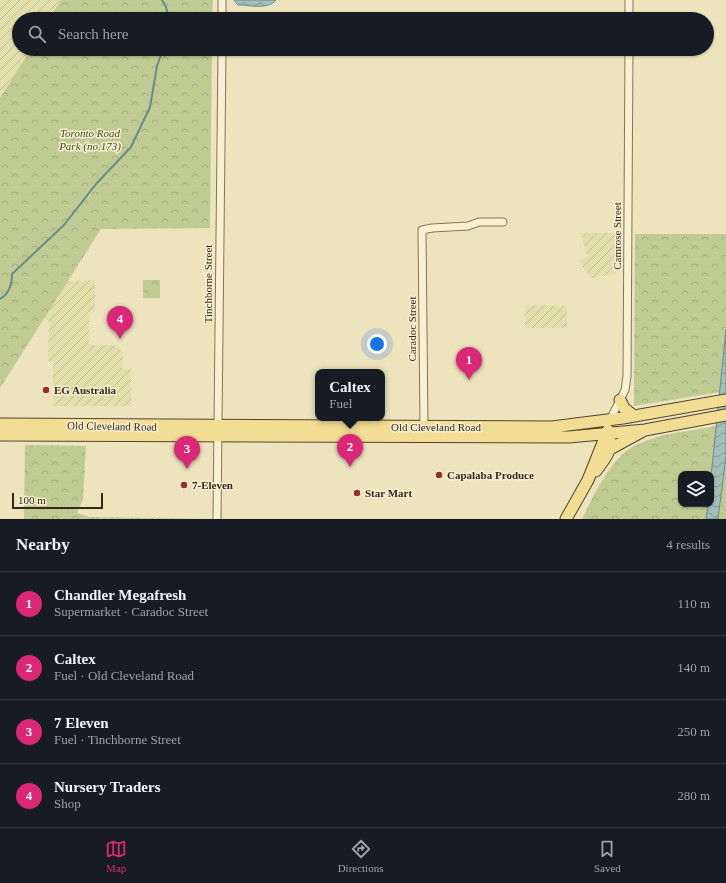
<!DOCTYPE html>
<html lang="en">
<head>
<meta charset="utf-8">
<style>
  :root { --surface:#171b24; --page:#20242c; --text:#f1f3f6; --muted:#9ea1a6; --line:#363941; --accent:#db2777 }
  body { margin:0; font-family:Georgia,serif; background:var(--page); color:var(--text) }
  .controls { position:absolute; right:12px; bottom:12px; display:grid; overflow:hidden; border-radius:8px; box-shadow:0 1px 3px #0004 }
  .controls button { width:36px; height:36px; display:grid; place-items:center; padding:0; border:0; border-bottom:1px solid var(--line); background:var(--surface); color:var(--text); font:20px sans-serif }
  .scale { position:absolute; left:12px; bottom:10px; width:91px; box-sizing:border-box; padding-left:4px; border:2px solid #352a1c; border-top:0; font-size:11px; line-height:14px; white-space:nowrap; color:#352a1c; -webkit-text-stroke:3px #f5edce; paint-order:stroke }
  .you { position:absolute; left:377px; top:344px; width:14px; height:14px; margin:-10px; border:3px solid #fff; border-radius:50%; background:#1a73e8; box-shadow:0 0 0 6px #1a73e833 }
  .badge { display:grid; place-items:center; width:26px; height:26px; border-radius:50%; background:var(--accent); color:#fff; font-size:13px; font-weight:700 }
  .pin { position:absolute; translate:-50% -33px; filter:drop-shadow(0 1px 2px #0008) }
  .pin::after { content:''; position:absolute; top:21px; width:14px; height:12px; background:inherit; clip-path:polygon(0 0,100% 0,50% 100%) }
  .popup { position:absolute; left:315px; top:369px; width:70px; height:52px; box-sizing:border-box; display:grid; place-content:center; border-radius:8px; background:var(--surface); filter:drop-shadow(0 1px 3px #0005); font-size:13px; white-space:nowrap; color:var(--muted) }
  .popup b { font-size:15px; color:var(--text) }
  .popup::after { content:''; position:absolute; left:50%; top:100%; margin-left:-8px; border:8px solid transparent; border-top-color:var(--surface) }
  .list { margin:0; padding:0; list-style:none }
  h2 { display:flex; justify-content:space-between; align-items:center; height:52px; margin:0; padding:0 16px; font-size:17px }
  h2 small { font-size:13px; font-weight:400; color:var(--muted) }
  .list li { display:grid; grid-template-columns:26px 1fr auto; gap:12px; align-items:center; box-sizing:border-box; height:64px; padding:0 16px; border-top:1px solid var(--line) }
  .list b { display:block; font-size:15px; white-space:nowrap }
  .list p { margin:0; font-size:13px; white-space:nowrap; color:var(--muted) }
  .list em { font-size:13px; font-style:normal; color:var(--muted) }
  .icon { flex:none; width:22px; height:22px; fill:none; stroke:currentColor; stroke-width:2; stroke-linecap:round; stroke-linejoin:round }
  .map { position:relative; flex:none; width:726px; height:519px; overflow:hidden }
  .search { position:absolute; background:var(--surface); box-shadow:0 1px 3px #0004; left:12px; right:12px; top:12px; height:44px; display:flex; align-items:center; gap:10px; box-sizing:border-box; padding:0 14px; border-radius:22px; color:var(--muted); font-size:15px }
  .sheet { height:308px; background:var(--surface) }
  nav { display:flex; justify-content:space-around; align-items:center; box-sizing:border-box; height:56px; border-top:1px solid var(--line); background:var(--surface); font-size:11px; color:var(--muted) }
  nav a { display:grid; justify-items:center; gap:2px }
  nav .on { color:var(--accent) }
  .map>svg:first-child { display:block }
  .farmland { fill:url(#farmland-furrows) }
  .grass { fill:url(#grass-dots) }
  .forest { fill:url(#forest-crowns) }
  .water { fill:url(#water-waves); stroke:#698c87 }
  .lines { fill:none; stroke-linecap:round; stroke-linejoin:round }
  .stream { stroke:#698c87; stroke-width:2 }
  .minor-casing { stroke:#867457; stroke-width:9 }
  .primary-casing { stroke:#53422c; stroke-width:13 }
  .minor { stroke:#f8f0d1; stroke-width:7 }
  .primary { stroke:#f2dd95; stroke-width:11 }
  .poi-dot { fill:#943127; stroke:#f5edce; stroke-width:1.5 }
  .labels { text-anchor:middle; stroke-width:3; stroke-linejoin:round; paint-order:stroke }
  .park-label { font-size:11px; font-style:italic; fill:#415122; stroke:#f5edce }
  .street-label { font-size:11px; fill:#352a1c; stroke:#f5edce }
  .poi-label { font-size:11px; font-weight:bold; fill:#352a1c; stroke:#f5edce; text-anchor:start }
</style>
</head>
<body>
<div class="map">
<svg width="726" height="519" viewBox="0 0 726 519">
  <defs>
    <pattern id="farmland-furrows" width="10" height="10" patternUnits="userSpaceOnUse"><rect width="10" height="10" fill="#e3dfac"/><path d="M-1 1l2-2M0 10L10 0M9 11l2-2" fill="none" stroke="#c3c093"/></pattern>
    <pattern id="grass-dots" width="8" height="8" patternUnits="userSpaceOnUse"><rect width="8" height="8" fill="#bfcb93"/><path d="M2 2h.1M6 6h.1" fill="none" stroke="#a5ae7e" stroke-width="1.8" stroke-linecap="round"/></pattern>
    <pattern id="forest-crowns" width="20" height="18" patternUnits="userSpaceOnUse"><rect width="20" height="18" fill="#bfcb93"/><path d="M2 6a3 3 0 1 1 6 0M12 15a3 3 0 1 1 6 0" fill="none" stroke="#a5ae7e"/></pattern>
    <pattern id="water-waves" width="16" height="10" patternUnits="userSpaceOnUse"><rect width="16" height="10" fill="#a2bfb9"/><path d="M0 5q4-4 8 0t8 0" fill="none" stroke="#859b96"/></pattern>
  </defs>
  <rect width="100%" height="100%" fill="#ede4be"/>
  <path class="farmland" d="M0,0h61l-12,19h-30v30h12l-31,49z
    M581,233h36l-1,41 -25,4 -12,-17 8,-5z
    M95,280v32l-6,1v32h26l8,7 -1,17h9v37h-78v-45h-5l1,-39 -4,-4 23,-37z
    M525,305l42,1v22h-42z"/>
  <path class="grass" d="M726,425v94h-14z"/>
  <path class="forest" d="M61,0h152l-1,19h-163z
    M31,49h181l-2,179 -109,1 -101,159v-290z
    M635,234h91v157l-92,15z
    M143,280h17v18h-17z
    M716,426l-5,51v-3h-30v30h27l-2,15h-124c12,-24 30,-64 56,-75 24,-11 53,-13 78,-18z
    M25,445l61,1 -3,53 -6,14 12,4 118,2h-183z"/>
  <path class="water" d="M234,0h42c-7,10 -27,5 -38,5z
    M726,329v127l-8,63h-12l2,-15h3v-27z"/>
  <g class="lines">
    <path class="stream" d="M162,0l4,7 3,12
      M0,299c9,-5 12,-14 12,-25l52,-49 32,-41 35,-37 19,-40 7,-41 6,-17"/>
    <g class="minor-casing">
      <path id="minor" d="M222,0v19
        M629,19v-19
        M610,420l15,-30 2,-14 2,-327
        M424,427l-2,-197 10,-2 36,-2 11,-4h24
        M217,519l5,-470"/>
    </g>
    <g class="primary-casing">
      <path id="primary" d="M620,400l4,8 10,8
        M0,424l552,3 71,-9 103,-18
        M0,435l569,2 76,-7 81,-15
        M610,449l33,-18
        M596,471c8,-12 19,-22 12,-37
        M566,519l22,-39 20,-50"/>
    </g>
    <use href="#minor" class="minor"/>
    <use href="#primary" class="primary"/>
  </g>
  <g class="poi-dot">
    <circle cx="46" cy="390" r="4"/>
    <circle cx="439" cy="475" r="4"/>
    <circle cx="184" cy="485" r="4"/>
    <circle cx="357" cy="493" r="4"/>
  </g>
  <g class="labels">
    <g class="park-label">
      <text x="90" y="137">Toronto Road<tspan x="90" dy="13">Park (no.173)</tspan></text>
    </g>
    <g class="street-label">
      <text transform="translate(617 236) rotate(-90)" y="4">Camrose Street</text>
      <text transform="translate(208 284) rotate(-90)" y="4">Tinchborne Street</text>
      <text transform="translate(412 329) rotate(-90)" y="4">Caradoc Street</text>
      <text transform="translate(112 426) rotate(1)" y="4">Old Cleveland Road</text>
      <text x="436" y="431">Old Cleveland Road</text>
    </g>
    <g class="poi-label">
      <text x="54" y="394">EG Australia</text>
      <text x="447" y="479">Capalaba Produce</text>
      <text x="192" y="489">7-Eleven</text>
      <text x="365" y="497">Star Mart</text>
    </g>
  </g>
</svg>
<div class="controls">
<button><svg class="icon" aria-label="layers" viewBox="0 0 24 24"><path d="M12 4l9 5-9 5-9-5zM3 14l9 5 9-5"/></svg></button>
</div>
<div class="scale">100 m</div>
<div class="you"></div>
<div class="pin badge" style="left:469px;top:380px">1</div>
<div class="pin badge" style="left:350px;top:467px">2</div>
<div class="popup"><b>Caltex</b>Fuel</div>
<div class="pin badge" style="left:187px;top:469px">3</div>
<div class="pin badge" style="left:120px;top:339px">4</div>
<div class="search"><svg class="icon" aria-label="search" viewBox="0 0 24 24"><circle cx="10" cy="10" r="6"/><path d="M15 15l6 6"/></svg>Search here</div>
</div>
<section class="sheet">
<h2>Nearby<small>4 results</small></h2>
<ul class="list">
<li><span class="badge">1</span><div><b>Chandler Megafresh</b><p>Supermarket · Caradoc Street</p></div><em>110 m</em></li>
<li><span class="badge">2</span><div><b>Caltex</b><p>Fuel · Old Cleveland Road</p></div><em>140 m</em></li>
<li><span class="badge">3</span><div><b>7 Eleven</b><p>Fuel · Tinchborne Street</p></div><em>250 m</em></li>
<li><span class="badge">4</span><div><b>Nursery Traders</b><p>Shop</p></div><em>280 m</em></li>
</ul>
</section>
<nav>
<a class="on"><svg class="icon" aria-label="map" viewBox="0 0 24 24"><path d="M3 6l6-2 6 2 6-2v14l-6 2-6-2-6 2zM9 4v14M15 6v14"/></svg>Map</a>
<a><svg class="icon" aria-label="directions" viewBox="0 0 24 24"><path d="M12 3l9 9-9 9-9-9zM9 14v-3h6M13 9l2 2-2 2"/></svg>Directions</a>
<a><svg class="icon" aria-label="saved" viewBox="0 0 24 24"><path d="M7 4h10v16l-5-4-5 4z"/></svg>Saved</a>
</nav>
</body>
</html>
